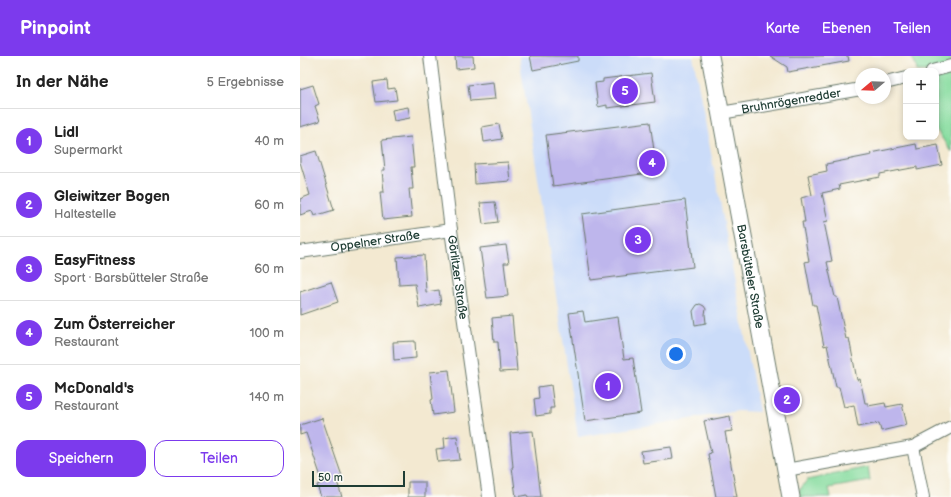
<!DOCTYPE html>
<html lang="de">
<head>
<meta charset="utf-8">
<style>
  :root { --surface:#fff; --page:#f2f2f2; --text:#222; --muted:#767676; --line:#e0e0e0; --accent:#7c3aed }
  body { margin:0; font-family:"Balsamiq Sans",sans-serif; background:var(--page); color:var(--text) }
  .controls { position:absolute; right:12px; top:12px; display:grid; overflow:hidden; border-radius:8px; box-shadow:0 2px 6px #0003 }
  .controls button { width:36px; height:36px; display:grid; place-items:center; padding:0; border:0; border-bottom:1px solid var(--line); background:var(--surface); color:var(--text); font:20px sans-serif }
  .compass { position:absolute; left:555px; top:12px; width:36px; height:36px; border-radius:50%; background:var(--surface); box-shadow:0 2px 6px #0003; rotate:251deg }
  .scale { position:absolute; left:12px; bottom:10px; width:93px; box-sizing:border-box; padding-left:4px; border:2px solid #1f3d34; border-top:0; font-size:11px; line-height:14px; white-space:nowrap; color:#1f3d34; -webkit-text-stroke:3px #fdfcf7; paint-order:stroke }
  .you { position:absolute; left:376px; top:298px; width:14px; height:14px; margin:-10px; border:3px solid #fff; border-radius:50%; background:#1a73e8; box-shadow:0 0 0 6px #1a73e833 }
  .badge { display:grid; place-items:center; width:26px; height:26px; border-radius:50%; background:var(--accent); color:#fff; font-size:13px; font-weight:700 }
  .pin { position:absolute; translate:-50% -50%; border:2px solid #fff; box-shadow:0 1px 4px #0006 }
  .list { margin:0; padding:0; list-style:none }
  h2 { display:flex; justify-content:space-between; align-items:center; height:52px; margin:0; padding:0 16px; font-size:17px }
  h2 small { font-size:13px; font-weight:400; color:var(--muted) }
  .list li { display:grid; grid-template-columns:26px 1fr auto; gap:12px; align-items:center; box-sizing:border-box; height:64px; padding:0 16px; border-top:1px solid var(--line) }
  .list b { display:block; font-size:15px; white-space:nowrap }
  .list p { margin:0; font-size:13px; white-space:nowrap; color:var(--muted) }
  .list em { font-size:13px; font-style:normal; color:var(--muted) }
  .actions { display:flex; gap:8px; padding:12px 16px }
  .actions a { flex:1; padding:9px 0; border:1px solid var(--accent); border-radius:12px; text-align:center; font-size:14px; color:var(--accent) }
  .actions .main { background:var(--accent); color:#fff }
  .map { position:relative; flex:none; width:651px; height:441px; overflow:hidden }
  header { display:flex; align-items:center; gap:24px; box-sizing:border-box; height:56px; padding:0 20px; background:var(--accent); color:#fff }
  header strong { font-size:19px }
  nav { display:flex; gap:22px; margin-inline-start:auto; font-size:14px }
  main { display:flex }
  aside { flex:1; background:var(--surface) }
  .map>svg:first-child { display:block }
  .built { fill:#cbdcf9 }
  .green { fill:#86dc9f; stroke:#528c6a }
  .building { fill:#beb6ec }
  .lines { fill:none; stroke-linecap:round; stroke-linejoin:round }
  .street-casing { stroke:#69796b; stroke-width:14 }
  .secondary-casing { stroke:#69796b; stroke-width:19 }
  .street { stroke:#fff; stroke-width:12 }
  .secondary { stroke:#fff; stroke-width:17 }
  .labels { text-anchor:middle; stroke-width:3; stroke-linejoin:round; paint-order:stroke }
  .street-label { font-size:12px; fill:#1f3d34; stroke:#fdfcf7 }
</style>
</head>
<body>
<header>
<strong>Pinpoint</strong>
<nav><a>Karte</a><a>Ebenen</a><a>Teilen</a></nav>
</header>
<main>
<aside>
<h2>In der Nähe<small>5 Ergebnisse</small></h2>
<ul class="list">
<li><span class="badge">1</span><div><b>Lidl</b><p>Supermarkt</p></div><em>40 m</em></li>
<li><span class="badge">2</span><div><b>Gleiwitzer Bogen</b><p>Haltestelle</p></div><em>60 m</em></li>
<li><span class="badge">3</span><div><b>EasyFitness</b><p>Sport · Barsbütteler Straße</p></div><em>60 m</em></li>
<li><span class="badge">4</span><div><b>Zum Österreicher</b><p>Restaurant</p></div><em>100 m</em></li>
<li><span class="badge">5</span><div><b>McDonald's</b><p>Restaurant</p></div><em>140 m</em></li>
</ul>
<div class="actions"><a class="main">Speichern</a><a>Teilen</a></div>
</aside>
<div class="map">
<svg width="651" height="441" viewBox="0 0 651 441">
  <rect width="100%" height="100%" fill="#fdfcf7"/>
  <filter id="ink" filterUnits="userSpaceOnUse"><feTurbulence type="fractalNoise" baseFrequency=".025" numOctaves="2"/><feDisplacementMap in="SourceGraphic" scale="8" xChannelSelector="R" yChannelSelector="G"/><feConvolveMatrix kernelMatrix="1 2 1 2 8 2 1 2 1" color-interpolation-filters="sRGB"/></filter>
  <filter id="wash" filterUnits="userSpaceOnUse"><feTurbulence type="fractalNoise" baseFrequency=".012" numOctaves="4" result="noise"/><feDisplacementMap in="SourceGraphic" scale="16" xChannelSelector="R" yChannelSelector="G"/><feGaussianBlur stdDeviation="0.9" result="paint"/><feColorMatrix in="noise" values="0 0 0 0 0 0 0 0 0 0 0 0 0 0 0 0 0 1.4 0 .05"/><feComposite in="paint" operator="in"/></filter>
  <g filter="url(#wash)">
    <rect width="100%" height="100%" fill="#f3e9d1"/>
    <path class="built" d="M219,0h174l66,356 -21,-1 -160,26z"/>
    <path class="green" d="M611,0h40v96l-15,-23v-58h-19l-1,-6z
      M568,411l2,14 -41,7 2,9h-31l-1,-6 8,-11z"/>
    <g id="blocks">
      <path class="building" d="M155,0h18l1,11 -18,2z
        M230,0h48v5l-45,9z
        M470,0h78l1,5 -61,11 -1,-5z
        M351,17l4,29 -48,6v-3l-9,2 -3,-24 8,-1v-3z
        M87,24l1,9 7,-1 2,12 -21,2 -3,-20z
        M193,26l2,17 -25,2 -2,-16z
        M13,29l6,19 -4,2 5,15 -20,6v-38z
        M108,51l2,11 -16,3 -2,-11z
        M350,66l7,50 -104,14 -7,-51z
        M199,68l3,15 -18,3 -2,-15z
        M111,81l3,30h-3l2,22h-4l3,28 -29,3 -3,-28h4l-2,-22h3l-3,-30z
        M616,88l1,5 21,-4 4,20 -25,5v-3l-37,7v3l-41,8 1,4 -18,4 6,28 -4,1 8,39 -5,1 4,18 4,17h2l9,42 3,-1 8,42 3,-1 5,24h3v3l17,-3 1,4 16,-3 5,21 -26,6 -2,-8 -21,4 -4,-22 -10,2 -5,-20h-3l-9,-42 -3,1 -8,-41h-3l-8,-43 4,-1 -7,-39h3l-4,-24 11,-3 -4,-20 19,-4 -1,-7 46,-9 -1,-2z
        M16,95l18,59 -20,6 -2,-5 -12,4v-16l10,-4 -10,-33v-6z
        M208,106l2,19 -35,3 -1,-20z
        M385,144l8,67 -102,13 -9,-66z
        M195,146l3,20 -15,2 -3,-21z
        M206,189l3,18h-5l4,33 -21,2 -7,-50z
        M124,199l2,37 13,-2 2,14 -22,4 -4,-24 -16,1 -2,-28z
        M31,226l7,20 -38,13v-23z
        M400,248l4,2 2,3 -1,5 1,9 -11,2 -2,-14 4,-6z
        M283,255l2,11 33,-5 6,42 9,-1 8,55 -56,8 -16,-108z
        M212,260l5,55 -17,1 -2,-30h-4l-2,-24z
        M115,285l1,17 -22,2 -1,-18z
        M149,314l5,42 -21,3 -2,-15 2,-1 -3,-27z
        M251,329l3,23h-4v6l-14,2 -2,-17 5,-1 -1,-11z
        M430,360l2,15 -7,1 12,65h-21l-8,-43 3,-1 -7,-32z
        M22,362l20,58 -6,2 6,19h-21l-4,-12 6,-2 -17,-50 -6,2v-10z
        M233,375l8,66h-13l-1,-2 -11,2 -4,-30h1l-3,-34z
        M157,380l3,24 -22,2 -2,-13 9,-1 -1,-10z
        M371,391l2,12 -30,4 -2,-12z
        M108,426h17v15h-17z"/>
    </g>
  </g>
  <g filter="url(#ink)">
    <use href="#blocks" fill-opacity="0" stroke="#69796b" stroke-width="1"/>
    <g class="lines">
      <g class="street-casing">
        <g id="street">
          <path id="s1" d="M130,0l21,174 38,267"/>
          <path d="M632,15l19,-5"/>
          <path d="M585,27l21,-5"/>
          <path id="s2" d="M421,57l140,-24"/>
          <path id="s3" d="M0,196l151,-22"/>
          <path d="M613,391l10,50"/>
          <path d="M486,414l127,-23 38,-20"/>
        </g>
      </g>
      <g class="secondary-casing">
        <g id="secondary">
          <path id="s4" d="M410,0l81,441"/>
        </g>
      </g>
      <use href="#street" class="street"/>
      <use href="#secondary" class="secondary"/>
    </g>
  </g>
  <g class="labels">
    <g class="street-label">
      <text dy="4" stroke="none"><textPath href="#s2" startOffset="71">Bruhnrögenredder</textPath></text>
      <text dy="4" stroke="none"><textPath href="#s3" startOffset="76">Oppelner Straße</textPath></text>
      <text dy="4" stroke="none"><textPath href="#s1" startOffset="223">Görlitzer Straße</textPath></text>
      <text dy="4" stroke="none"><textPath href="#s4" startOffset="224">Barsbütteler Straße</textPath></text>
    </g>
  </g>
</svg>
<div class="controls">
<button>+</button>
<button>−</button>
</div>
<svg class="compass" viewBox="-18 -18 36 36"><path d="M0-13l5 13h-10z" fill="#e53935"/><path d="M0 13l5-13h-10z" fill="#767676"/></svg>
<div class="scale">50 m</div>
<div class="you"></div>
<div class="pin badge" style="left:308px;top:330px">1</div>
<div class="pin badge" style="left:487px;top:344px">2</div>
<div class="pin badge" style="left:338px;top:184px">3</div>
<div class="pin badge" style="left:352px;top:107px">4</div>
<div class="pin badge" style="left:325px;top:35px">5</div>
</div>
</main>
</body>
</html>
